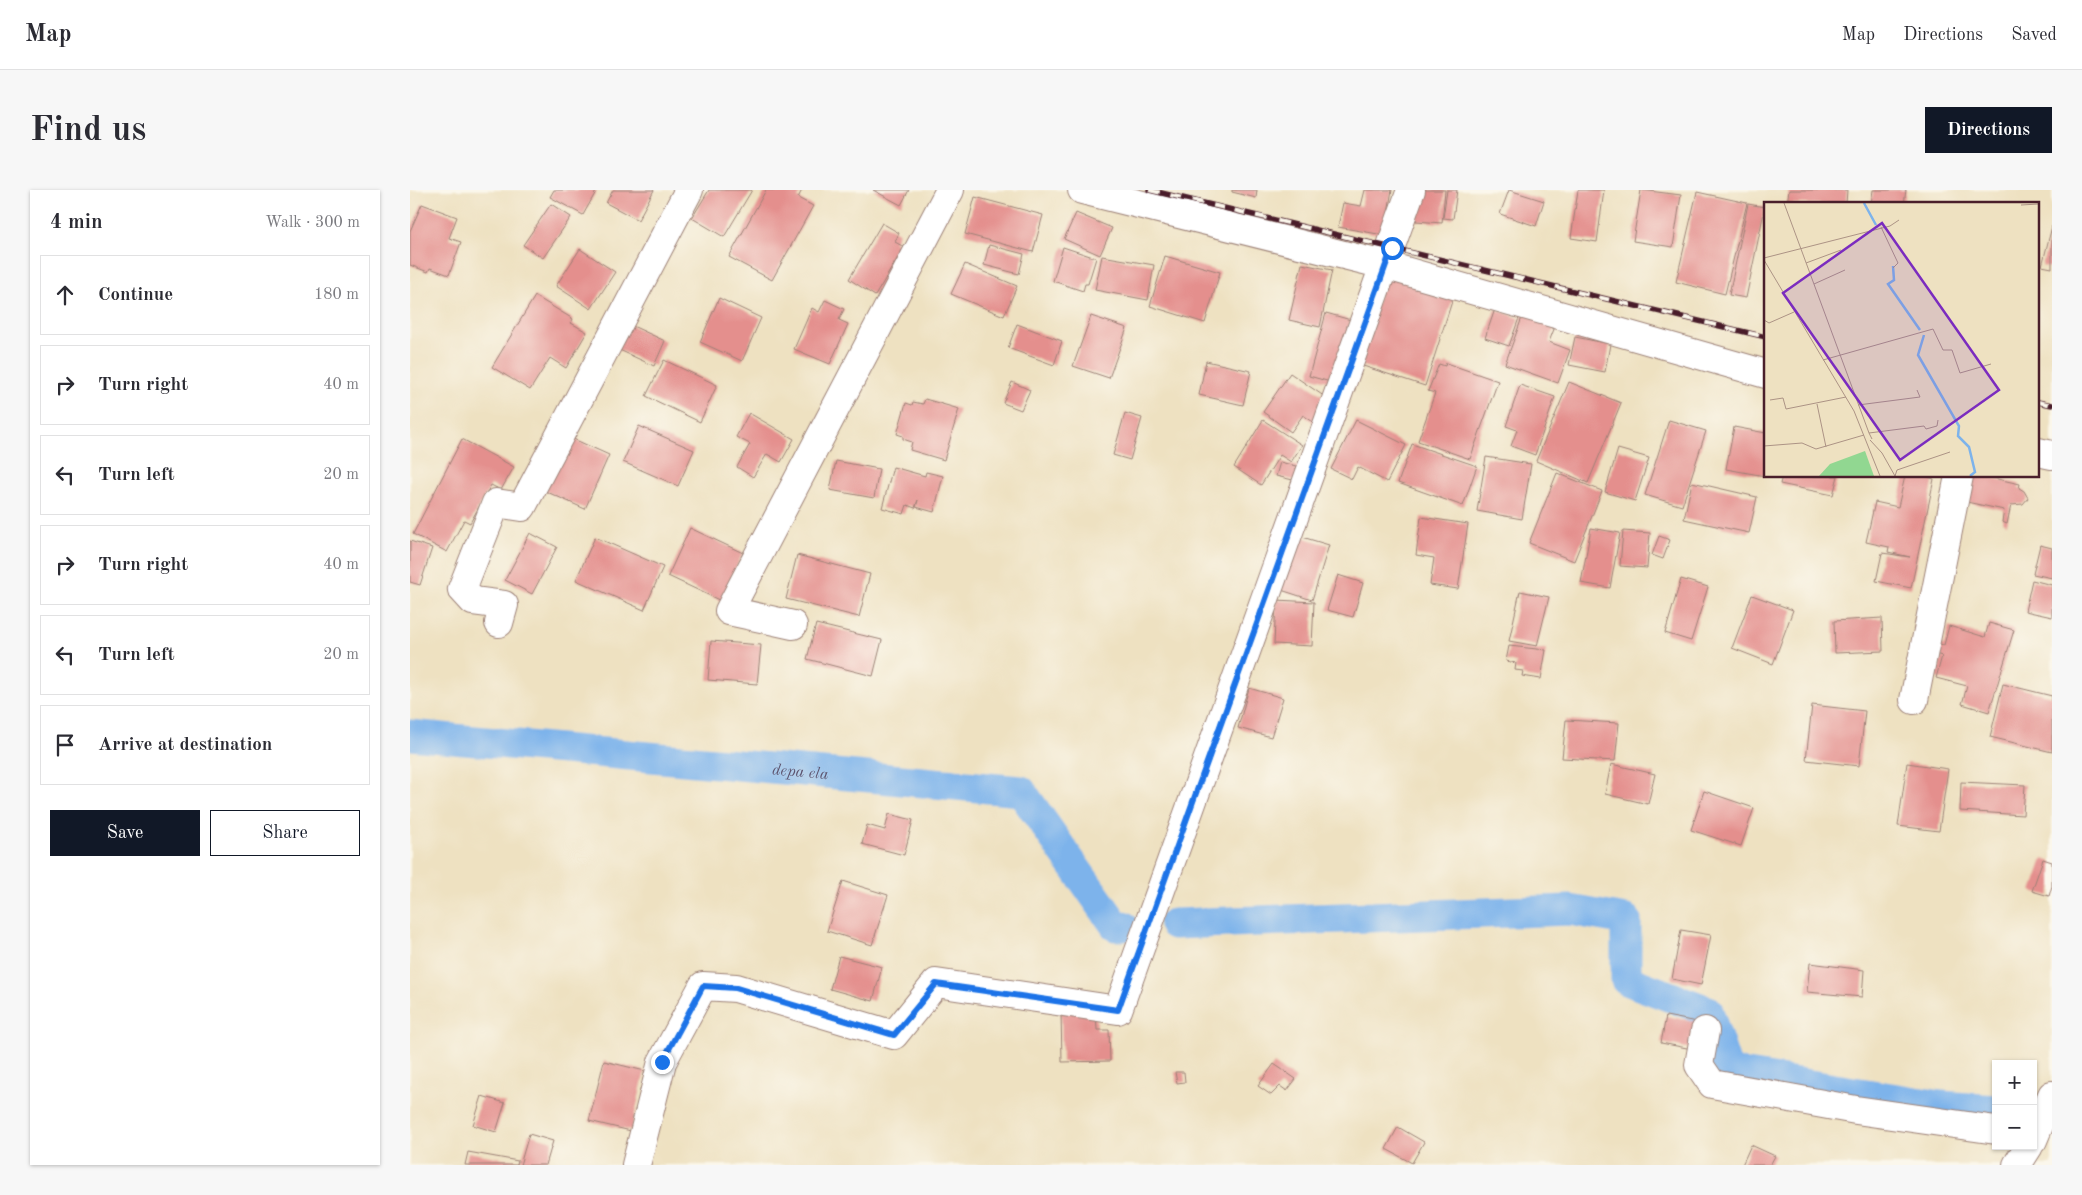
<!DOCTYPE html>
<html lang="en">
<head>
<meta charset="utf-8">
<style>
  :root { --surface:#fff; --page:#f7f7f7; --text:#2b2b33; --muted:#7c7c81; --line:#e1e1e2; --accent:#111827 }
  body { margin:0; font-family:"Old Standard TT",serif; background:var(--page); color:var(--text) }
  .controls { position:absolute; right:15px; bottom:15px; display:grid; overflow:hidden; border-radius:0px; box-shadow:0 1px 4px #0004 }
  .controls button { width:45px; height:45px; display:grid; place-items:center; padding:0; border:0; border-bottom:1px solid var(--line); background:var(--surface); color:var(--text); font:25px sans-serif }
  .stop { position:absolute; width:15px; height:15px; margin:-11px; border:4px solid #1a73e8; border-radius:50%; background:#fff }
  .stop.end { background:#1a73e8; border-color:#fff; box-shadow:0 1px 5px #0008 }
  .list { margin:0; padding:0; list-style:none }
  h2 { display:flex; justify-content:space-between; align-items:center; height:65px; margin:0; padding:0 20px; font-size:21px }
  h2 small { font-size:16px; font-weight:400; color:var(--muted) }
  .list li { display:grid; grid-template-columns:32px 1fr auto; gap:15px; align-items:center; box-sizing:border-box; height:80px; margin:0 10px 10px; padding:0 10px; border:1px solid var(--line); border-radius:0px }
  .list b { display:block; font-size:19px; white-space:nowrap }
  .list em { font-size:16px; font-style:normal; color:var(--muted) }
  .actions { display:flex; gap:10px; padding:15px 20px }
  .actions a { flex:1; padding:11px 0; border:1px solid var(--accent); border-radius:0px; text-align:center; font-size:18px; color:var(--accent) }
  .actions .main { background:var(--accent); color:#fff }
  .icon { flex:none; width:28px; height:28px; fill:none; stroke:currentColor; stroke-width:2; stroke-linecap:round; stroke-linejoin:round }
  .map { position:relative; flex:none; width:1642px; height:975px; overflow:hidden; border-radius:0px }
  header { display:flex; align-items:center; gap:30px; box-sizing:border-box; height:70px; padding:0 25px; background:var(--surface); border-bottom:1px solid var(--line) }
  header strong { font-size:24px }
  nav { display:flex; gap:28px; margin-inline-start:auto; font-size:18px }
  .intro { display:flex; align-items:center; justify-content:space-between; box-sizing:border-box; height:120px; padding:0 30px }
  h1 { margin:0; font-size:35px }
  .button { padding:12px 22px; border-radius:0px; background:var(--accent); color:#fff; font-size:18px; font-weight:700 }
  main { display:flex; gap:30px; padding:0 30px }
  aside { flex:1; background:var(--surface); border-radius:0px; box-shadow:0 1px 4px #0004 }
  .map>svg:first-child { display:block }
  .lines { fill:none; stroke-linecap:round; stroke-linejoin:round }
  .canal { stroke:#7db3eb; stroke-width:31 }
  .building { fill:#e48f8d }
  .minor-casing { stroke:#9c8076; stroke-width:30 }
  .minor { stroke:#fff; stroke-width:28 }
  .rail-casing { stroke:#4a1f2b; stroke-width:5.5 }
  .rail { stroke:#fbf7ec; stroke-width:4; stroke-dasharray:11; stroke-linecap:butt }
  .route { stroke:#1a73e8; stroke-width:6 }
  .labels { text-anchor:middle; stroke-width:4; stroke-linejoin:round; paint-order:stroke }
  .water-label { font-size:16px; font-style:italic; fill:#5c536e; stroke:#fbf7ec }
  .inset-river { fill:none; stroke:#7db3eb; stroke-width:2.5 }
  .inset-road { fill:none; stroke:#ac9385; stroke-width:1 }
  .view { fill:#7b2cbf; fill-opacity:0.15; stroke:#7b2cbf; stroke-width:2.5 }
  .inset-edge { fill:none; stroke:#4a1f2b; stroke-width:2.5 }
</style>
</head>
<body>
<header>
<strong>Map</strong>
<nav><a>Map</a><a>Directions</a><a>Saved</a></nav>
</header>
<div class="intro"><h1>Find us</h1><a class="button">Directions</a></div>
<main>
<aside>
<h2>4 min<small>Walk · 300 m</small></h2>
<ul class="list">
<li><svg class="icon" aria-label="ahead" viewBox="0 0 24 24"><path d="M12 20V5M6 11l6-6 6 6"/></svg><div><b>Continue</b></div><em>180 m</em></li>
<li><svg class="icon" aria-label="right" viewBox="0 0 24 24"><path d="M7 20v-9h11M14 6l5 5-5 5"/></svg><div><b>Turn right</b></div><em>40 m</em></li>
<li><svg class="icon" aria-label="left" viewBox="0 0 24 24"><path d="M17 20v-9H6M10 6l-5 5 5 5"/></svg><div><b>Turn left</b></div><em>20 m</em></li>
<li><svg class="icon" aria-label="right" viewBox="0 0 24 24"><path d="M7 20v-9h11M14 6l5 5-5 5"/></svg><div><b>Turn right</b></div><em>40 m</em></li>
<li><svg class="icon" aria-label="left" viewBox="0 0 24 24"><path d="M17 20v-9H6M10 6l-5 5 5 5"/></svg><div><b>Turn left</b></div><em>20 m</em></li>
<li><svg class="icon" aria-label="arrive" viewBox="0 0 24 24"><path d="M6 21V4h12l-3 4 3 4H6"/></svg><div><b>Arrive at destination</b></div></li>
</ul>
<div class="actions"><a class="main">Save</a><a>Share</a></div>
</aside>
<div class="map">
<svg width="1642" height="975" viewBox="0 0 1642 975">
  <rect width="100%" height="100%" fill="#fbf7ec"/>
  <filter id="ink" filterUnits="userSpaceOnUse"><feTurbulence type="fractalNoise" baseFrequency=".02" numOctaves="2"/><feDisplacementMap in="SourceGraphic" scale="10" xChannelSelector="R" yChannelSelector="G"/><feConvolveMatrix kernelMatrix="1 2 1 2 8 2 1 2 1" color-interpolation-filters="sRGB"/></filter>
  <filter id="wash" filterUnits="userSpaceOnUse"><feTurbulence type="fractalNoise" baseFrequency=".0096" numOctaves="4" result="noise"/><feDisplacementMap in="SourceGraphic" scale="20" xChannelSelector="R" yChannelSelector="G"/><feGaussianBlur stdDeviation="1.12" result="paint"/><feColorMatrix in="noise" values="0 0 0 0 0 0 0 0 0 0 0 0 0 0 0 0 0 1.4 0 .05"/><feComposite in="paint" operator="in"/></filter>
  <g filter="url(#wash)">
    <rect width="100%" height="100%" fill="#eee1c1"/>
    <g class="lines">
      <g class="canal">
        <path id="s1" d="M0,545l611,56 95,135h7"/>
        <path d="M764,734l396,-14 56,10v60l82,31 20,61 213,34 55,4"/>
      </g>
    </g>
    <g id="blocks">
      <path class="building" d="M144,0h43l-14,25 -33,-18z
        M203,0h41l-16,30 -32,-17z
        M299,0h43l-28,47 -32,-19z
        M356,0h36l-4,8 15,8 -41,74 -43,-23z
        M463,0h36l-8,15z
        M822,0h25l-1,8 -24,-6z
        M955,0h27l-8,45 -46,-8 5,-24 18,3z
        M1010,0h25l-3,33 -26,-2z
        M1037,0h10l-4,29 -10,-1z
        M1099,0l35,11 -8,25 -36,-12z
        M1168,0h26l-7,52 -26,-4z
        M1231,0l40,5 -8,52 -40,-6z
        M1379,0h58l-1,14h-59z
        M1463,0h33l-2,14h-33z
        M1287,2l50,11 -22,91 -49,-12z
        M565,7l68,18 -10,37 -68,-18z
        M12,14l35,13 -8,21 12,4 -12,33 -19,-7 -2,4 -18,-7v-34z
        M141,14l20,13 -28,41 -20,-13z
        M1338,14l17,3 -19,91 -17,-3z
        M666,23l36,15 -12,27 -36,-16z
        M472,33l17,10 -4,9 9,5 -29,49 -26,-17z
        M1642,36v42l-10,-2z
        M579,55l35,9 -5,20 -35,-9z
        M653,57l33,11 -8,26h-3l-2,7 -30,-10z
        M170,59l35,23 -24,37 -35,-23z
        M692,66l52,9 -6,35 -53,-10z
        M755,66l55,16 -15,51 -55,-17z
        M555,74l52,22 -13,30 -53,-22z
        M892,74l30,6 -12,57 -31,-7z
        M976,83l68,22 -29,91 -68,-22z
        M125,106l38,23 -2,4 16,9 -21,36 -16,-10 -20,32 -38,-23z
        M309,108l42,20 -19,43 -42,-19z
        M415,110l19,9 -5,11 9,4 -18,40 -36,-15 18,-41 7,4z
        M1085,119l24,9 -10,28 -24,-8z
        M1114,122l32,12 -7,18 21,8 -12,33 -53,-19z
        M916,123l25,7 -17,63 -25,-7z
        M681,126l36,12 -18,50 -36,-12z
        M214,132l41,19 -11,25 -41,-19z
        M607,134l45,17 -8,24 -46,-17z
        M1165,147l35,7 -5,28 -36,-7z
        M254,170l53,25 -17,37 -54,-26z
        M796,171l45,10 -8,34 -44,-10z
        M1036,173l52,18 -28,78 -52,-18 17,-48 -7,-2 11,-27 6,2z
        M880,183l41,28 -15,23 -13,-9 -12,17 -28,-20z
        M602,192l18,8 -9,20 -18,-7z
        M1159,192l52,21 -33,80 -52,-22z
        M1110,195l35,12 -20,58 -24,-9 6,-16 -11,-4z
        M515,209l34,10 -15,51 -34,-10 2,-8 -9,-3v-3l-6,-2 9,-31 6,2 1,-3 10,2z
        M339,223l45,26 -13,23 -14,-8 -14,23 -16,-10 13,-23 -14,-7z
        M715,223l17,5 -12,42 -17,-5z
        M853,230l39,25 -11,17 -11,-7 -19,30 -27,-18z
        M946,230l50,25 -19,37 -29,-15 -6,12 -21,-10z
        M1259,230l37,11 -24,75 -37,-11z
        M229,236l55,24 -16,36 -55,-24z
        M1324,237l32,6 -1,43 -39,-7z
        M159,247l40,18 -24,54 -40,-18z
        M52,249l52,28 -13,23 -10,-5 -21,38 -6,-3 -17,32 -34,-18z
        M1002,254l65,22 -14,40 -65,-23z
        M1208,259l31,9 -14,43 -30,-9z
        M1076,267l45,7 -9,55 -45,-8z
        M426,271l43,8 -5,29 -44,-8z
        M870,272l20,5 -3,14 -21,-5z
        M483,277l32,9 1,-4 17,4 -9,36 -18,-5 2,-7 -3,8 -8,-3 -3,9 -22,-6z
        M1147,283l45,18 -28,70 -45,-18z
        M1372,286h56l-5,19 -53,-11z
        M1495,286h21l8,3 -23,109 -35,-7 6,-28 28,4 -22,-5 1,-5 -23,-5 9,-40 23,5z
        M1558,286h16l36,8 -1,4 5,3 4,7 -5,6 -12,1 -4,19 -5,-2 2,-12 -42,-9z
        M1282,292l65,15 -8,36 -65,-14z
        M1011,327l47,7 -10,65 -28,-4 4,-27 -18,-3z
        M280,338l53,25 -22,48 -53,-25z
        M1181,338l29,5 -10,55 -29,-5z
        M1213,341l27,2 -3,35 -27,-2z
        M120,343l27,14 -25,47 -27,-14z
        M882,344l37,11 -17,55 -37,-12z
        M1249,346l11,4 -7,19 -11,-4z
        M185,347l68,30 -19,43 -68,-30z
        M0,351l22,7 -12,37 -10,-3z
        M1630,355l12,3v30l-19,-4z
        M387,365l73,19 -11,43 -73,-18z
        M928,385l25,8 -10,34 -26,-7z
        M1271,389l27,8 -17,54 -26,-8z
        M1622,390l20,5v32l-27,-6z
        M1110,401l29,6 -12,49 -28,-5z
        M1342,405l41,15 -20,54 -41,-16z
        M866,410l38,2 -2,44 -38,-2z
        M1472,428l1,33 -48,2 -1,-32z
        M1579,433l25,7 -25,82 -27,-8 5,-18 -31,-8 6,-22 -10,-3 3,-10 9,2 5,-19 36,11z
        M406,434l66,16 -9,36 -66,-17z
        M301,451l50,4 -4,39 -49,-4z
        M1099,456l37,4 -5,29 -19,-3 1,-5 -8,-1 1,-7 -10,-2z
        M1593,494l49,12v56l-62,-15z
        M839,498l34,10 -12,39 -33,-9z
        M1402,515l53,6 -6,55 -53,-6z
        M1156,530l53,3 -4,38 -53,-3z
        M1497,573l41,6 -9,62 -41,-5z
        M1201,574l44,10 -7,30 -43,-10z
        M1551,592l64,3 -2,30 -63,-4z
        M1294,601l50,17 -13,38 -50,-16z
        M479,624l24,6 -9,35 -42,-11 5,-19 18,5z
        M1633,669l9,3v24l-3,10 -17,-5z
        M433,691l45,14 -16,50 -45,-14z
        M1271,740l30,5 -10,50 -29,-6z
        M429,766l43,11 -9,34 -43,-12z
        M1400,773l54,7 -2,27 -55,-5z
        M686,821l1,19h12l1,31 -48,1 -1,-50z
        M1256,826l31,6 -5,27 -31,-6z
        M194,871l41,10 -14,60 -42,-10z
        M864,874l22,15 -9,12 -7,-5 -9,9 -13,-9z
        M765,882h9l1,10 -8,1z
        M72,906l23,7 -9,29 -23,-7z
        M988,937l26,15 -12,21 -26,-14z
        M119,944l24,7 -7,24h-26z
        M1341,955l24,11 -5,9h-28z
        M58,962l50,9 -1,4h-52z"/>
    </g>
  </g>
  <g filter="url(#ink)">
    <use href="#blocks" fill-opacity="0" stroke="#9c8076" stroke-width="1"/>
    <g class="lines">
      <g class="minor-casing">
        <path id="minor" d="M672,0l302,75 382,109
          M1628,262l14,3
          M89,433l5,-18 -31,-4 -11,-12 34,-86 26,4 167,-317
          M383,435l-64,-14 221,-421
          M1504,510l45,-224
          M1295,841l-6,34 13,19 144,26 140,20
          M1623,950l19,-45
          M226,975l26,-103 41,-76 33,2 158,47 42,-52 182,27 293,-820
          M1607,975l12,-19"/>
      </g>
      <use href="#minor" class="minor"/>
      <g class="rail-casing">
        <path id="rail" d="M739,0l617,147
          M1628,212l14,3"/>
      </g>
      <use href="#rail" class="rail"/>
    </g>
  </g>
  <g class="lines" filter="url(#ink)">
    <path class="route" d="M252,872l41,-76 33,2 158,47 42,-51 182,26 274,-762"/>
  </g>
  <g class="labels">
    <g class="water-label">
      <text dy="6" stroke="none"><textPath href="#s1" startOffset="392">depa ela</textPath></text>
    </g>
  </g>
  <g transform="translate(1354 12)">
    <rect width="275" height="275" fill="#eee1c1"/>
    <path d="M101,249l9,25h-55l11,-12z" fill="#91d791"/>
    <path class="inset-river" d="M100,1l12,22M129,64l1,14 -6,4 32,46M160,133l-6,20 41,71 -1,10 11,11 6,25 -5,4"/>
    <path class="inset-road" d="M20,1l85,230M257,3l18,-1M117,25l17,36 -5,5M0,56l126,-32 9,-6M0,58l90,151 26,65M42,61l35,-13M50,82l31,-14M0,118l5,3 25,-11M59,158l110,-31 10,21h9l8,23 31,-9M6,198l13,-2 3,11 60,-12M53,202l9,43M94,203l62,-8 -3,-7M108,237l-3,-6 55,-7 2,3 11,-3 1,-6M106,238l12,13 13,23M0,244l38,-3 14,6 48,-14M131,274l2,-6 53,-18"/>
    <path class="view" d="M118,21l117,167 -99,70 -117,-167z"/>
    <rect width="275" height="275" class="inset-edge"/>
  </g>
</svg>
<div class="controls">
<button>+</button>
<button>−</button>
</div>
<div class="stop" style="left:982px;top:58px"></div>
<div class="stop end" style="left:252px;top:872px"></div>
</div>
</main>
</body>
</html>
